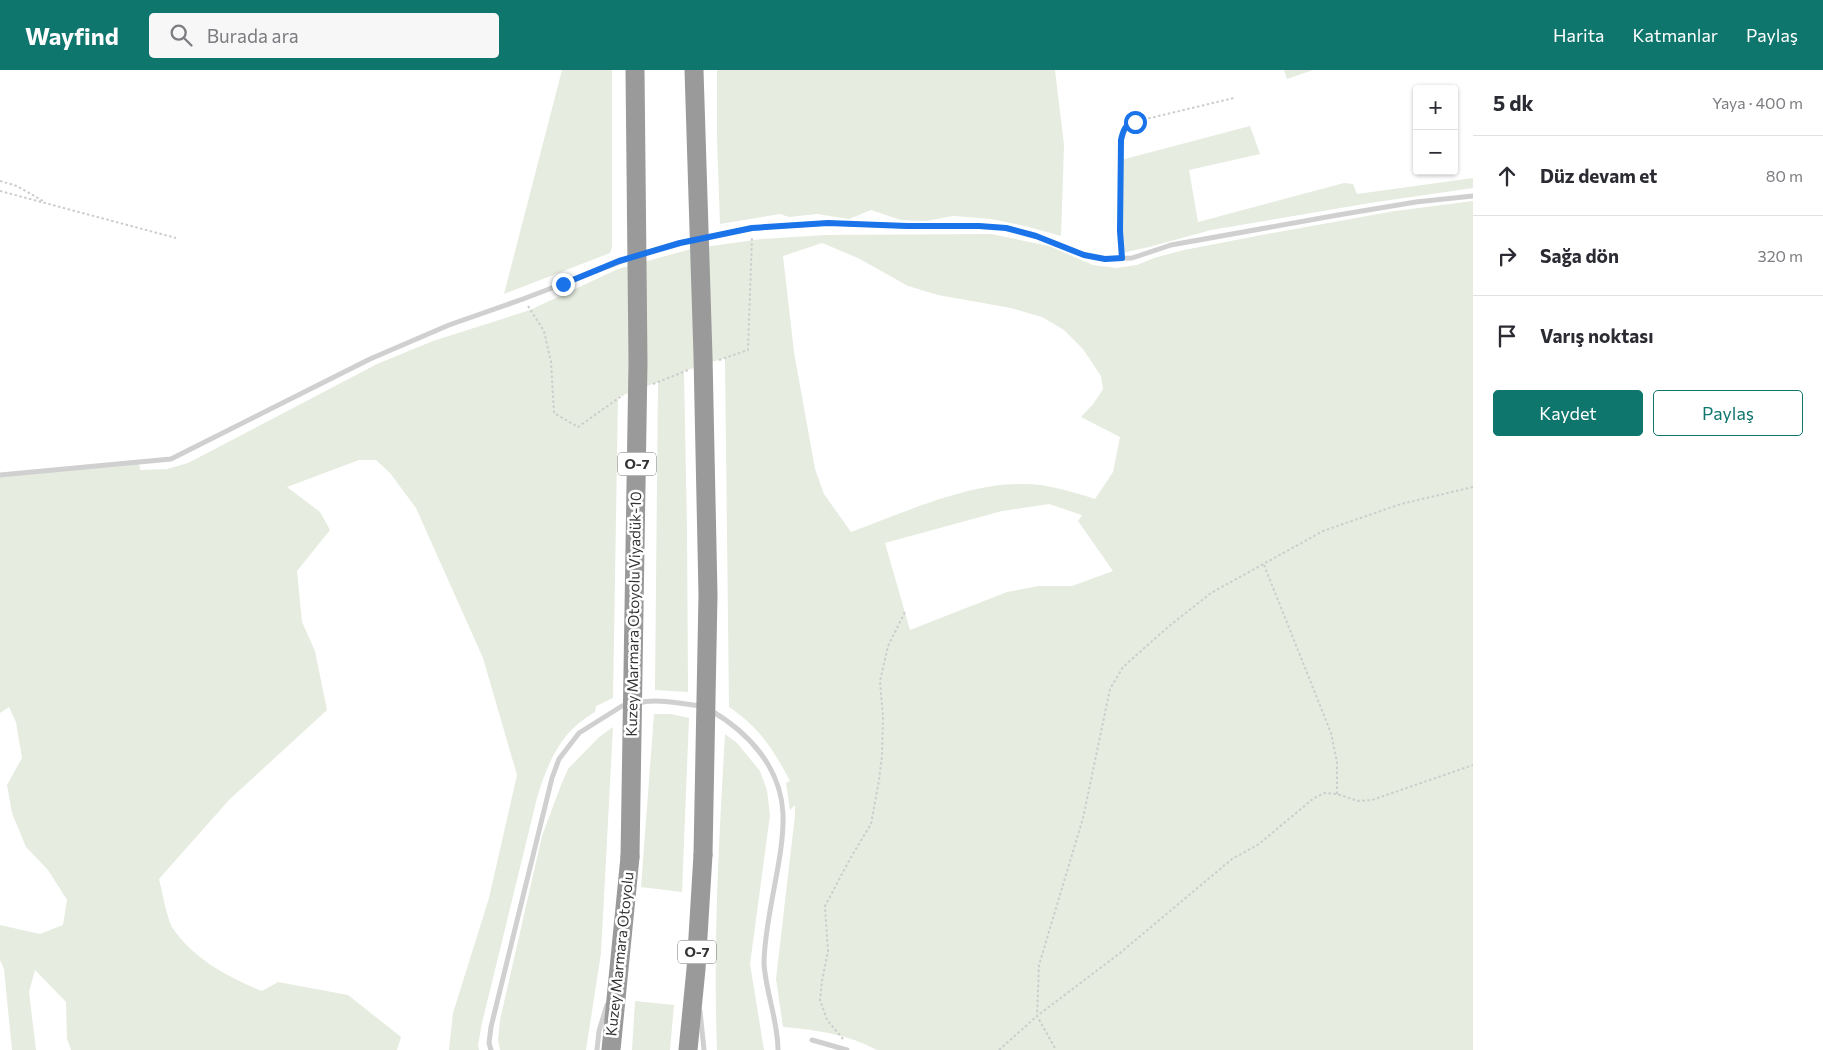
<!DOCTYPE html>
<html lang="tr">
<head>
<meta charset="utf-8">
<style>
  :root { --surface:#fff; --page:#f7f7f7; --text:#2b2b33; --muted:#7c7c81; --line:#e1e1e2; --accent:#0f766e }
  body { margin:0; font-family:Commissioner,sans-serif; background:var(--page); color:var(--text) }
  .controls { position:absolute; right:15px; top:15px; display:grid; overflow:hidden; border-radius:5px; box-shadow:0 1px 4px #0004 }
  .controls button { width:45px; height:45px; display:grid; place-items:center; padding:0; border:0; border-bottom:1px solid var(--line); background:var(--surface); color:var(--text); font:25px sans-serif }
  .stop { position:absolute; width:15px; height:15px; margin:-11px; border:4px solid #1a73e8; border-radius:50%; background:#fff }
  .stop.end { background:#1a73e8; border-color:#fff; box-shadow:0 1px 5px #0008 }
  .list { margin:0; padding:0; list-style:none }
  h2 { display:flex; justify-content:space-between; align-items:center; height:65px; margin:0; padding:0 20px; font-size:21px }
  h2 small { font-size:16px; font-weight:400; color:var(--muted) }
  .list li { display:grid; grid-template-columns:32px 1fr auto; gap:15px; align-items:center; box-sizing:border-box; height:80px; padding:0 20px; border-top:1px solid var(--line) }
  .list b { display:block; font-size:19px; white-space:nowrap }
  .list em { font-size:16px; font-style:normal; color:var(--muted) }
  .actions { display:flex; gap:10px; padding:15px 20px }
  .actions a { flex:1; padding:11px 0; border:1px solid var(--accent); border-radius:5px; text-align:center; font-size:18px; color:var(--accent) }
  .actions .main { background:var(--accent); color:#fff }
  .icon { flex:none; width:28px; height:28px; fill:none; stroke:currentColor; stroke-width:2; stroke-linecap:round; stroke-linejoin:round }
  .map { position:relative; flex:none; width:1473px; height:980px; overflow:hidden }
  header { display:flex; align-items:center; gap:30px; box-sizing:border-box; height:70px; padding:0 25px; background:var(--accent); color:#fff }
  header strong { font-size:24px }
  nav { display:flex; gap:28px; margin-inline-start:auto; font-size:18px }
  .search { width:350px; height:45px; background:var(--page); display:flex; align-items:center; gap:12px; box-sizing:border-box; padding:0 18px; border-radius:5px; color:var(--muted); font-size:19px }
  main { display:flex }
  aside { flex:1; background:var(--surface) }
  .map>svg:first-child { display:block }
  .green { fill:#e6ecdf; fill-rule:evenodd }
  .lines { fill:none; stroke-linecap:round; stroke-linejoin:round }
  .path { stroke:#cdcdcd; stroke-width:2; stroke-dasharray:2.5 2.5; stroke-linecap:butt }
  .lane { stroke:#d0d0d0; stroke-width:5 }
  .highway { stroke:#9a9a9a; stroke-width:19 }
  .highway-bridge { stroke:#9a9a9a; stroke-width:19 }
  .route { stroke:#1a73e8; stroke-width:6 }
  .labels { text-anchor:middle; stroke-width:5; stroke-linejoin:round; paint-order:stroke }
  .shield { fill:#fff; stroke:#707070; stroke-width:1 }
  .shield-label { font-size:14px; font-weight:bold; fill:#333 }
  .street-label { font-size:15px; fill:#333; stroke:#fff }
</style>
</head>
<body>
<header>
<strong>Wayfind</strong>
<div class="search"><svg class="icon" aria-label="search" viewBox="0 0 24 24"><circle cx="10" cy="10" r="6"/><path d="M15 15l6 6"/></svg>Burada ara</div>
<nav><a>Harita</a><a>Katmanlar</a><a>Paylaş</a></nav>
</header>
<main>
<div class="map">
<svg width="1473" height="980" viewBox="0 0 1473 980">
  <rect width="100%" height="100%" fill="#fff"/>
  <path class="green" d="M562,0h50v177l-2,6 -106,41z
    M717,0h338l9,75 -3,91 -36,-10 -34,-7 -38,-3 -27,5 -25,-1 -30,-10 -22,9 -32,-5 -28,3 -9,-3 -60,10 -3,-86z
    M1284,0h29l-26,9z
    M1250,56l10,28 -71,16 9,52 146,-39 9,1 4,10 116,-16v10l-103,15 -159,27 -62,17 -27,6 -2,-22 1,-71z
    M1473,131v849h-596c-30,-16 -60,-20 -94,-23l-7,-48 19,-164v-10l-5,5 -4,-27 4,-2c-17,-32 -30,-53 -61,-74l-4,-349 -41,13 3,160 1,161 -33,-2 3,-308 -40,15 -5,301 -17,8 -1,6c-35,20 -47,50 -58,86l-55,225 -4,22 1,5h-30l4,-37 36,-115 28,-123 -34,-117 -67,-150 -26,-35 -14,-13h-17l-72,27 33,25 10,18 -33,41 5,51 13,29 12,59 -98,90 -70,79c3,12 8,39 13,48 21,32 56,50 90,64l16,-9 70,13 53,42 -4,13h-326l-4,-11 -1,-37 -31,-32 -6,22 7,58h-24l-8,-81 -4,-9v-35l40,9 23,-9 4,-25 -19,-30 -22,-23 -14,-34 -5,-28 15,-27 -6,-36 -7,-15 -9,6v-238l139,-13 1,8 27,-1 21,-6 189,-99 56,-23 97,-31 88,-41 73,-20 70,-10 64,-4 166,-1 58,12 44,19 23,3 21,-3 17,-7 30,-8 83,-16 128,-23zM822,173l36,15 50,28 30,9 73,13 31,9 22,13 19,19 18,27 2,13 -9,14 -13,14 39,20 -7,35 -18,27c-22,-7 -47,-15 -71,-15 -55,-2 -121,29 -173,48l-27,-38 -9,-25 -21,-117 -11,-96zM1049,434l33,11 -4,6 35,50 -41,15h-33l-32,6 -97,38 -25,-87 117,-32z
    M654,644h17l18,4 -7,174 -41,-5z
    M613,657l-12,226 -15,97h-86l-2,-10 2,-20 42,-184 19,-51 7,-16 30,-31z
    M725,664l12,9 23,28 7,19 3,25 -20,149 14,86h-47c-4,-106 2,-211 8,-316z
    M635,931l39,4 -4,45h-38z"/>
  <g class="lines">
    <path class="path" d="M0,111l17,5 26,15
      M0,121l176,47
      M1122,181l-2,-20 1,-91 3,-10 5,-7 105,-25
      M528,236l16,25 7,31 3,51 24,14 45,-32
      M719,290l29,-10 4,-114
      M653,314l35,-14
      M1473,417l-72,17 -78,27 -112,62 -43,34 -45,40 -13,22 -27,129 -44,147 -2,51 83,-63 112,-94 27,-15 55,-46 11,-5 12,1 21,7 14,-1 101,-35
      M1264,495l67,168 6,29v32
      M843,969l-16,-19 -7,-20 2,-19 6,-30 -3,-45 26,-49 20,-33 8,-44 3,-24 1,-39 -3,-36 8,-35 17,-34
      M999,980l38,-34 19,34"/>
    <path class="lane" d="M642,184l37,-11 73,-15 76,-5 79,3h72l28,2 29,8 48,19 21,4 27,-1 39,-13 167,-30 78,-13 57,-6
      M0,405l171,-16 199,-100 79,-34 74,-26 110,-42
      M637,633c22,-5 43,1 65,3
      M710,640c38,22 71,57 73,104 1,31 -8,66 -13,97 -3,18 -6,35 -6,53 2,29 14,57 14,86
      M700,941l4,39
      M812,970l35,10
      M491,980l-2,-7 2,-16 61,-249 7,-19 20,-26 43,-27 6,-1
      M597,980l2,-19 8,-26"/>
    <path class="highway" d="M611,980l19,-193
      M688,980l8,-81 7,-114"/>
    <path class="highway-bridge" d="M694,0l9,286 5,239 -5,260
      M630,787l8,-495 -3,-292"/>
  </g>
  <g class="lines">
    <path class="route" d="M563,214l56,-23 61,-18 72,-15 76,-5 79,3h72l27,2 30,8 48,19 21,4 17,-1 -2,-27 1,-91c2,-9 4,-16 14,-18"/>
  </g>
  <g class="labels">
    <g class="shield">
      <rect x="618" y="382.5" width="38" height="23" rx="4"/>
      <rect x="678" y="870.5" width="38" height="23" rx="4"/>
    </g>
    <g class="shield-label">
      <text x="637" y="399">O-7</text>
      <text x="697" y="887">O-7</text>
    </g>
    <g class="street-label">
      <text transform="translate(634 544) rotate(-89)" y="5">Kuzey Marmara Otoyolu Viyadük-10</text>
      <text transform="translate(620 884) rotate(-84)" y="5">Kuzey Marmara Otoyolu</text>
    </g>
  </g>
</svg>
<div class="controls">
<button>+</button>
<button>−</button>
</div>
<div class="stop" style="left:1135px;top:52px"></div>
<div class="stop end" style="left:563px;top:214px"></div>
</div>
<aside>
<h2>5 dk<small>Yaya · 400 m</small></h2>
<ul class="list">
<li><svg class="icon" aria-label="ahead" viewBox="0 0 24 24"><path d="M12 20V5M6 11l6-6 6 6"/></svg><div><b>Düz devam et</b></div><em>80 m</em></li>
<li><svg class="icon" aria-label="right" viewBox="0 0 24 24"><path d="M7 20v-9h11M14 6l5 5-5 5"/></svg><div><b>Sağa dön</b></div><em>320 m</em></li>
<li><svg class="icon" aria-label="arrive" viewBox="0 0 24 24"><path d="M6 21V4h12l-3 4 3 4H6"/></svg><div><b>Varış noktası</b></div></li>
</ul>
<div class="actions"><a class="main">Kaydet</a><a>Paylaş</a></div>
</aside>
</main>
</body>
</html>
